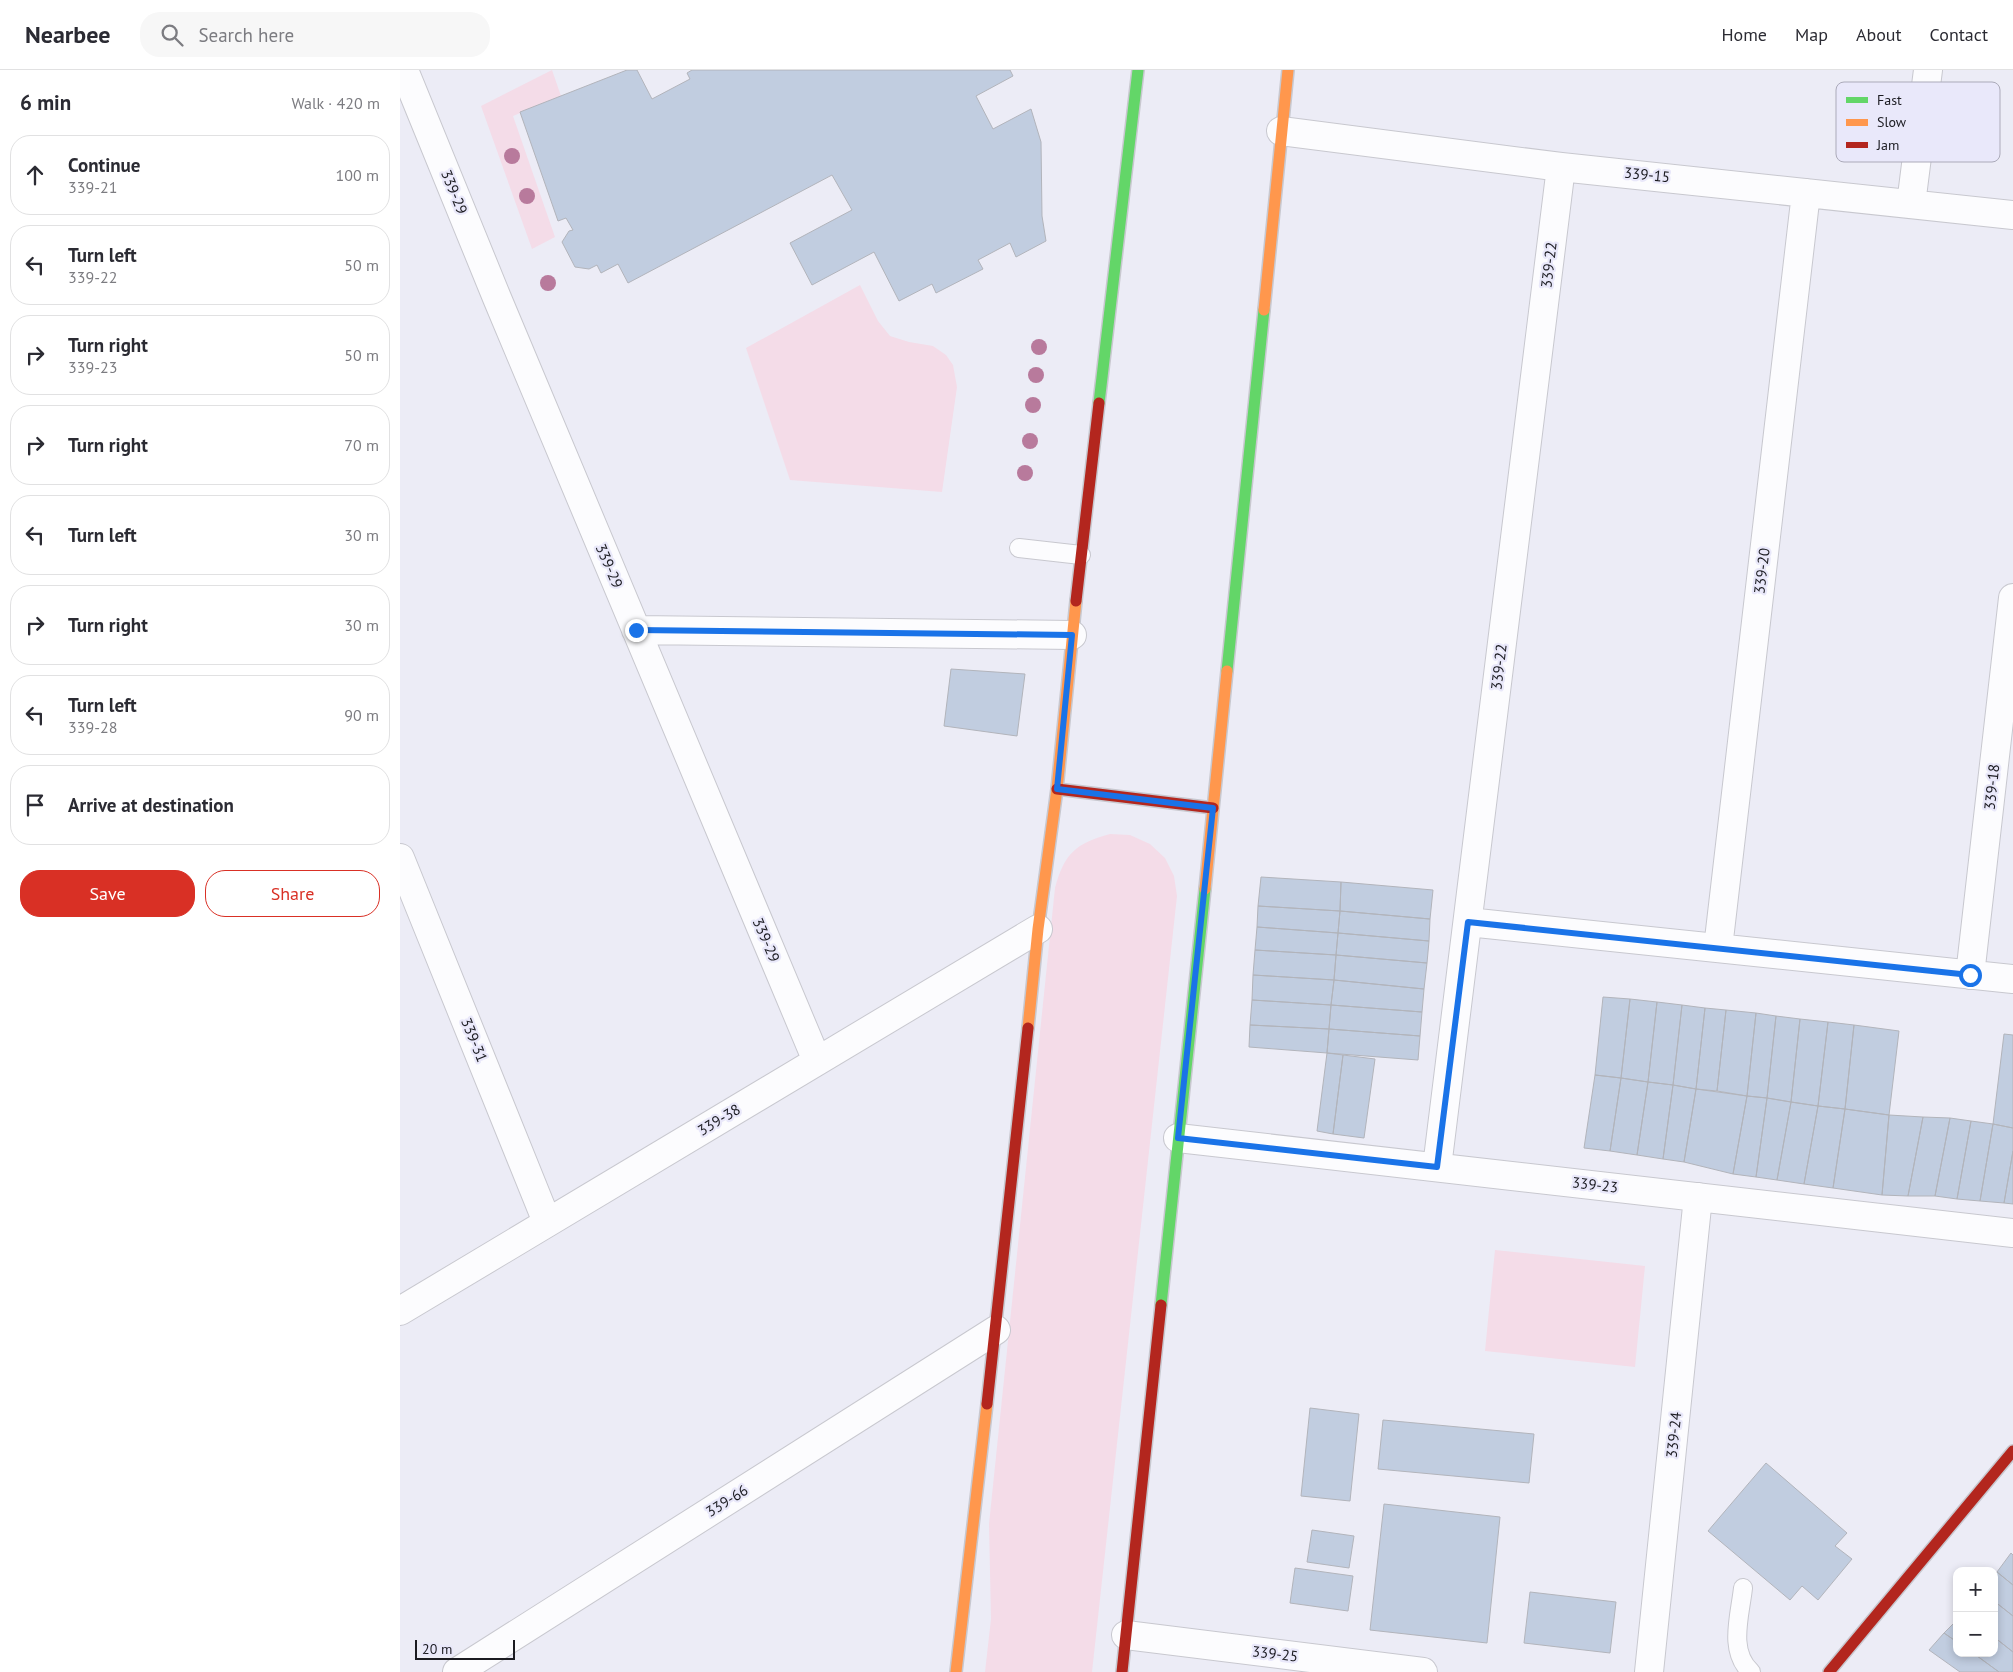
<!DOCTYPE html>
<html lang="en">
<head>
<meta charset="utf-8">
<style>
  :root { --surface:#fff; --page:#f7f7f7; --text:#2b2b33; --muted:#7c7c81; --line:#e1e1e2; --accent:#d93025 }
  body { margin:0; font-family:"PT Sans",sans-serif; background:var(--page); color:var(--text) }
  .controls { position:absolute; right:15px; bottom:15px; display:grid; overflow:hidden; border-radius:10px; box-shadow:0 2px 8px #0003 }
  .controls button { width:45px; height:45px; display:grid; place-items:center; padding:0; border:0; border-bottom:1px solid var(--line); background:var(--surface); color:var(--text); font:25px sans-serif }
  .scale { position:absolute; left:15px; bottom:12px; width:100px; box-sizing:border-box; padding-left:5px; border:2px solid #1b1b21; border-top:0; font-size:14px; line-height:18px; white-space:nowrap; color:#1b1b21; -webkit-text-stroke:4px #e9e8fa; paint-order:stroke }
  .stop { position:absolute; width:15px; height:15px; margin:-11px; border:4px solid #1a73e8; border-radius:50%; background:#fff }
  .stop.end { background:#1a73e8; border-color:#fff; box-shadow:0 1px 5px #0008 }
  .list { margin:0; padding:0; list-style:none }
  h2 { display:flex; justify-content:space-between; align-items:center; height:65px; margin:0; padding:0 20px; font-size:21px }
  h2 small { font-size:16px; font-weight:400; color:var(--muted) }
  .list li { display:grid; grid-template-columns:32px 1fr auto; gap:15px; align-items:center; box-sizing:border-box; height:80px; margin:0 10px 10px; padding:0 10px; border:1px solid var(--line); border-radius:20px }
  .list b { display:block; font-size:19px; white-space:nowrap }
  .list p { margin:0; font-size:16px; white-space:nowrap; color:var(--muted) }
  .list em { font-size:16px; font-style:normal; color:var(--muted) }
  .actions { display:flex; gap:10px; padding:15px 20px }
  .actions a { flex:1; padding:11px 0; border:1px solid var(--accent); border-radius:20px; text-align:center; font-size:18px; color:var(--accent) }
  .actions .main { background:var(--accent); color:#fff }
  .icon { flex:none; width:28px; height:28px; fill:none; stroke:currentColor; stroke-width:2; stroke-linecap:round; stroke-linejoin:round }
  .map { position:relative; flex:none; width:1613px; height:1602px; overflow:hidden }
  header { display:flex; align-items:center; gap:30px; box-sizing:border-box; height:70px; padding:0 25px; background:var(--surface); border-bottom:1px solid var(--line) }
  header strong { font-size:24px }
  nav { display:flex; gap:28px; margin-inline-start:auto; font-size:18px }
  .search { width:350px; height:45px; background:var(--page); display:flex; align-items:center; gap:12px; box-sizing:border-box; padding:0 18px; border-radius:20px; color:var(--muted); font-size:19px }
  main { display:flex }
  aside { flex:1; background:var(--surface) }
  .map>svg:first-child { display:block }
  .green { fill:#f4dce8 }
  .building { fill:#c1cde0; stroke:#b2b4bb }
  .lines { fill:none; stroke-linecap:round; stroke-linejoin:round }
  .lane-casing { stroke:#c8c8cf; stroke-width:20 }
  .street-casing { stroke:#c8c8cf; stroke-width:30 }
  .fast-casing { stroke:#c8c8cf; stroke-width:14 }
  .slow-casing { stroke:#c8c8cf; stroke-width:14 }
  .jam-casing { stroke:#c8c8cf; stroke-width:14 }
  .lane { stroke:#fcfcfe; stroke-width:18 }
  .street { stroke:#fcfcfe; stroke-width:28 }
  .fast { stroke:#63d668; stroke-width:11 }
  .slow { stroke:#ff974d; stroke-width:11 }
  .jam { stroke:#b3261e; stroke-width:11 }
  .tree { fill:#b87a9c }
  .route { stroke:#1a73e8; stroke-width:6 }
  .labels { text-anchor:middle; stroke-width:4.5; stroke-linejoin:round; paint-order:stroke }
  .street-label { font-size:15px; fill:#1b1b21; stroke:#e9e8fa }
  .key { fill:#e9e8fa; stroke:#abaab9; stroke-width:1 }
  .key-label { font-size:14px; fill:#1b1b21 }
</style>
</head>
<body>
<header>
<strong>Nearbee</strong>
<div class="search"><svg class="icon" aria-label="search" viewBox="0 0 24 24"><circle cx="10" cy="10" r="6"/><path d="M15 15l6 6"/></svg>Search here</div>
<nav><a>Home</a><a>Map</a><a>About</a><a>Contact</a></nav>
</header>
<main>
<aside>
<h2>6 min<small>Walk · 420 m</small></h2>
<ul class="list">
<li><svg class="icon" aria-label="ahead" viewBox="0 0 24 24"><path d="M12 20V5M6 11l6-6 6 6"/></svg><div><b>Continue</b><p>339-21</p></div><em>100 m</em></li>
<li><svg class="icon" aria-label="left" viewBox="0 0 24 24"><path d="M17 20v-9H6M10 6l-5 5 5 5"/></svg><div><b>Turn left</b><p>339-22</p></div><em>50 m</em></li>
<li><svg class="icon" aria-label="right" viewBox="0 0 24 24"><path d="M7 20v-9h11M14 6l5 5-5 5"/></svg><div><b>Turn right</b><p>339-23</p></div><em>50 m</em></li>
<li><svg class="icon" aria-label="right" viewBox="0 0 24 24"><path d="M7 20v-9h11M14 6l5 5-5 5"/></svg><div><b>Turn right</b></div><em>70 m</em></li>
<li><svg class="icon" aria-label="left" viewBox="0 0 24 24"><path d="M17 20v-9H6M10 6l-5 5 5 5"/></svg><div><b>Turn left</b></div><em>30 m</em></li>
<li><svg class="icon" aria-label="right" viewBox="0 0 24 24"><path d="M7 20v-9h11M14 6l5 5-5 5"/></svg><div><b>Turn right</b></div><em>30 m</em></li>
<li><svg class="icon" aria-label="left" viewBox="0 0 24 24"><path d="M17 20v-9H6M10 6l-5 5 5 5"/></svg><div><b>Turn left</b><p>339-28</p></div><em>90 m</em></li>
<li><svg class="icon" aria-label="arrive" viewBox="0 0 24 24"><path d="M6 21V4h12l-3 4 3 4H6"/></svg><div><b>Arrive at destination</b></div></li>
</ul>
<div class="actions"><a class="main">Save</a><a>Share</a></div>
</aside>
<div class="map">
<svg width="1613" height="1602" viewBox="0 0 1613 1602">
  <rect width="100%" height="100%" fill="#ececf6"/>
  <path class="green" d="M152,0l9,26 -48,20 42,121 -23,12 -51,-143z
    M460,215l18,36 12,15 19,6 24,4 13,9 7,10 4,22 -15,105 -152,-12 -44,-132z
    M710,764l20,1 20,9 15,14 9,18 3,20 -85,776h-107l6,-53 -2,-95 66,-636c9,-34 21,-45 55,-54z
    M1095,1180l150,16 -10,101 -150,-16z"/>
  <path class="building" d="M227,0h10l15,29 38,-20 -3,-6 5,-3h318l3,6 -37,20 17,33 38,-20 10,33 1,74 4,25 -30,16 -6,-14 -32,17 5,9 -47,24 -4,-9 -33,17 -25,-49 -62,33 -22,-42 62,-33 -20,-35 -204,108 -10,-19 -17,9 -4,-8 -8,4 -14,-2 -13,-25 7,-11 4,-1 -7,-12 -8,3 -38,-109z
    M551,599l74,5 -8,62 -73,-10z
    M861,807l80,5 -1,29 -82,-5z
    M941,812l92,8 -3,29 -90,-8z
    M858,836l82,5 -2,22 -81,-6z
    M940,841l90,8 -1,22 -91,-8z
    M857,857l81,6 -2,22 -81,-5z
    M938,863l91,8 -2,22 -91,-8z
    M855,880l81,5 -2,25 -81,-5z
    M936,885l91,8 -3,26 -90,-9z
    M853,905l81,5 -3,25 -79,-5z
    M934,910l90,9 -2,23 -91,-7z
    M1203,927l27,2 -9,79 -26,-3z
    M1230,929l27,3 -9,80 -27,-4z
    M852,930l79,5 -2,24 -79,-4z
    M1257,932l25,3 -9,80 -25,-3z
    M931,935l91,7 -2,24 -91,-7z
    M1282,935l23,3 -9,81 -23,-4z
    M1305,938l21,2 -9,81 -21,-2z
    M1326,940l30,3 -9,83 -30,-5z
    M1356,943l20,3 -9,82 -20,-2z
    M1376,946l24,3 -9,83 -24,-4z
    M1400,949l28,3 -10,84 -27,-4z
    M1428,952l26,3 -9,84 -27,-3z
    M850,955l79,4 -2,24 -78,-6z
    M1454,955l45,6 -10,84 -44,-6z
    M929,959l91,7 -2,24 -91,-7z
    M1604,964l9,1v93l-20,-4z
    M927,983l16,2 -10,79 -16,-3z
    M943,985l32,4 -11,79 -31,-4z
    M1195,1005l26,3 -11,73 -26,-3z
    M1221,1008l27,4 -11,73 -27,-4z
    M1248,1012l25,3 -10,74 -26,-4z
    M1273,1015l23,4 -12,73 -21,-3z
    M1296,1019l51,7 -14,78 -49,-12z
    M1347,1026l20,2 -11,79 -23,-3z
    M1367,1028l24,4 -14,78 -21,-3z
    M1391,1032l27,4 -14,78 -27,-4z
    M1418,1036l27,3 -12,79 -29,-4z
    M1445,1039l44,6 -7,80 -49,-7z
    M1489,1045l34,2 -15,79 -26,-1z
    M1523,1047l27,1 -15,78h-27z
    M1550,1048l21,3 -14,78 -22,-3z
    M1571,1051l22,3 -13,77 -23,-2z
    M1593,1054l20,4v23l-9,52 -24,-2z
    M1613,1081v53l-9,-1z
    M910,1338l49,6 -9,87 -49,-5z
    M983,1350l151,14 -5,49 -151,-14z
    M1366,1393l81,70 -12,13 17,13 -34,41 -16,-14 -12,14 -82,-69z
    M984,1434l116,13 -13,126 -117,-13z
    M912,1460l42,6 -5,32 -42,-6z
    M1611,1483l2,2v30l-16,-13z
    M895,1498l58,8 -5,35 -58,-8z
    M1597,1502l16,13v31l-19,-15v-26z
    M1130,1522l86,10 -6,51 -86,-10z
    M1594,1531l19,15v36l-19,-15z
    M1557,1550v22l-13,-9z
    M1544,1563l13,9v11h16l26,19h-39l-31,-22z
    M1594,1567l19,15v20h-14l-26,-19h21z"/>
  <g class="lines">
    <g class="lane-casing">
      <path id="lane" d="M619,478l62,7
        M1343,1518c-3,28 -15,63 8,84"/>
    </g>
    <g class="street-casing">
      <path id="street" d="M4,0l93,228 320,763
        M881,61l280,36 452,48
        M1511,134l17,-134
        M236,560l436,5
        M0,788l147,364
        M1068,852l545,57
        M1318,878l88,-755
        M1570,905l43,-377
        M778,1068l835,95
        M1037,1097l124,-1000
        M0,1241l638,-382
        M726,1565l297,37
        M57,1602l539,-342
        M1249,1602l49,-475"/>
    </g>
    <g class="fast-casing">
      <path id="fast" d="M699,333l39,-333
        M827,601l37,-361
        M761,1235l44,-416"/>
    </g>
    <g class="slow-casing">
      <path id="slow" d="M864,240l24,-240
        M805,819l22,-218
        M628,958l10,-99 19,-140 19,-188
        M556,1602l31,-268"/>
    </g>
    <g class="jam-casing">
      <path id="jam" d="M676,531l23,-198
        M657,719l156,19
        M587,1334l41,-376
        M722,1602l39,-367
        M1429,1602l184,-221"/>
    </g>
    <use href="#lane" class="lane"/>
    <use href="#street" class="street"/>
    <use href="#fast" class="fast"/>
    <use href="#slow" class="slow"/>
    <use href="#jam" class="jam"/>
  </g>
  <g class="tree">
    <circle cx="112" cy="86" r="8"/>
    <circle cx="127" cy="126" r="8"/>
    <circle cx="148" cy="213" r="8"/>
    <circle cx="639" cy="277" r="8"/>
    <circle cx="636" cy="305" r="8"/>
    <circle cx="633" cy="335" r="8"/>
    <circle cx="630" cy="371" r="8"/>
    <circle cx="625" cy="403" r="8"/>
  </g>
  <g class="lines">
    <path class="route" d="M236,560l436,5 -15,154 156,19 -35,330 259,29 31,-245 502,53"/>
  </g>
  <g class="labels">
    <g class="street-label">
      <text transform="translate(1247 105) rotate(6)" y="5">339-15</text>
      <text transform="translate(54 122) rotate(68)" y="5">339-29</text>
      <text transform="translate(1149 195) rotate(-83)" y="5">339-22</text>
      <text transform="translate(209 496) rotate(67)" y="5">339-29</text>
      <text transform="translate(1362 501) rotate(-83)" y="5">339-20</text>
      <text transform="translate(1099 597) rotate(-83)" y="5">339-22</text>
      <text transform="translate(1592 717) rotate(-84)" y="5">339-18</text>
      <text transform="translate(366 870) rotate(67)" y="5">339-29</text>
      <text transform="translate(74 970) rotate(68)" y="5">339-31</text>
      <text transform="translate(319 1050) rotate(-31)" y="5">339-38</text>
      <text transform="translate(1195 1115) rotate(7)" y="5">339-23</text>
      <text transform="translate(1274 1365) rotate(-84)" y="5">339-24</text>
      <text transform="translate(327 1431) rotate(-32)" y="5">339-66</text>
      <text transform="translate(875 1584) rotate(7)" y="5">339-25</text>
    </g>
  </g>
  <rect x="1436" y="12" width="164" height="80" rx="8" class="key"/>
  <rect x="1446" y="27" width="22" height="6" fill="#63d668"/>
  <rect x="1446" y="49" width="22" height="7" fill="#ff974d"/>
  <rect x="1446" y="72" width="22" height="6" fill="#b3261e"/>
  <g class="key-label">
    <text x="1477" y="35">Fast</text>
    <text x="1477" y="57">Slow</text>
    <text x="1477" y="80">Jam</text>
  </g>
</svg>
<div class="controls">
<button>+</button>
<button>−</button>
</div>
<div class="scale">20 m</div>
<div class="stop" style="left:1570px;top:905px"></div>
<div class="stop end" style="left:236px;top:560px"></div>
</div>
</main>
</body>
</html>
